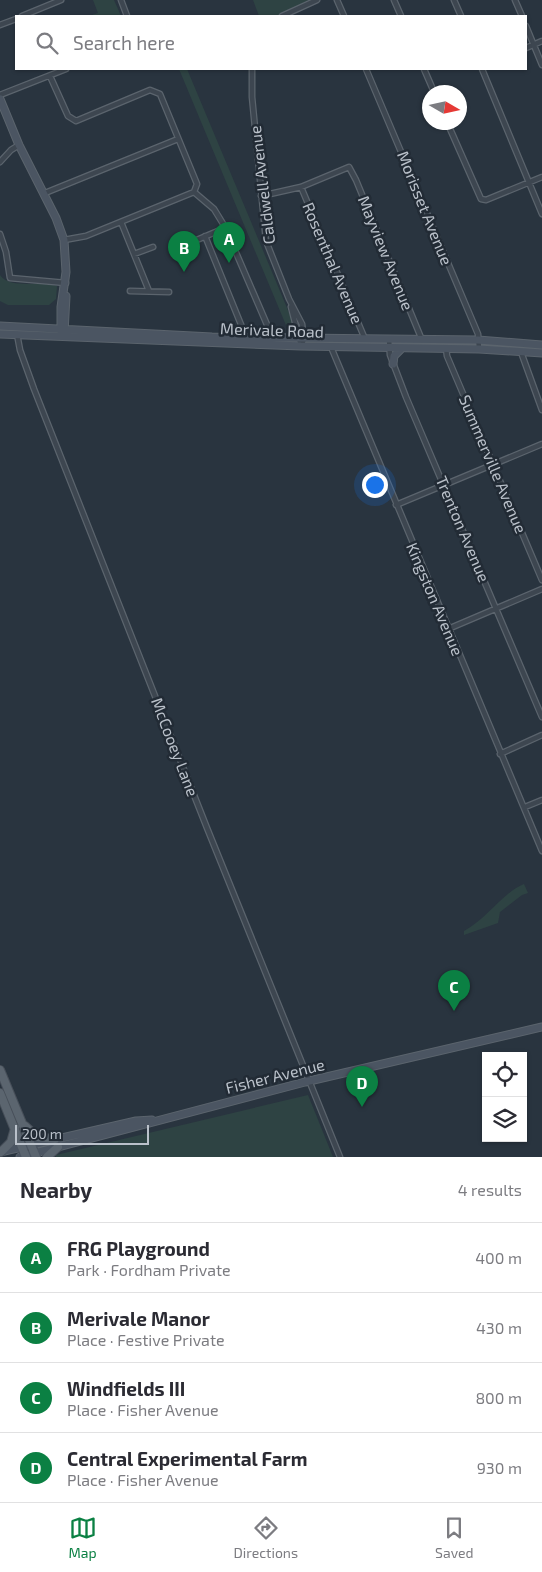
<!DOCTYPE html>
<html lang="en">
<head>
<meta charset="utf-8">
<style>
  :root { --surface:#fff; --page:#f7f7f7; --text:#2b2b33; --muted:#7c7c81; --line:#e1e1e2; --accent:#0b8043 }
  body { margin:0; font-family:"Exo 2",sans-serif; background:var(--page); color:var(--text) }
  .controls { position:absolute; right:15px; bottom:15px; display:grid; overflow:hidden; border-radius:0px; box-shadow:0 1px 4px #0004 }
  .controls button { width:45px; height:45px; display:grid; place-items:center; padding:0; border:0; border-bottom:1px solid var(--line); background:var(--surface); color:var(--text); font:25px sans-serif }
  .compass { position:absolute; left:422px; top:85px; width:45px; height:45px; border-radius:50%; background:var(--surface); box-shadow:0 1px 4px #0004; rotate:99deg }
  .scale { position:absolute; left:15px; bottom:12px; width:134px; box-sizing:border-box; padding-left:5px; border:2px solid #bac1ca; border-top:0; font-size:14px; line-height:18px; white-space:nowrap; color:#bac1ca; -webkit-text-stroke:4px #222b35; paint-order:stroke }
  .you { position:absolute; left:374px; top:484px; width:18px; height:18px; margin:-12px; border:4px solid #fff; border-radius:50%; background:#1a73e8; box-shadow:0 0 0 8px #1a73e833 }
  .badge { display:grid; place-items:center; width:32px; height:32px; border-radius:50%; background:var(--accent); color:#fff; font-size:16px; font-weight:700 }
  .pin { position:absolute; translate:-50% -41px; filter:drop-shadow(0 1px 2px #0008) }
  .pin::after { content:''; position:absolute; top:26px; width:18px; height:15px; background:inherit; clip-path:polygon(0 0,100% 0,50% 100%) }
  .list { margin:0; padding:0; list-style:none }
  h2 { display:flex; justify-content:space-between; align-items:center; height:65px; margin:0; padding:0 20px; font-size:21px }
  h2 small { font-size:16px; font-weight:400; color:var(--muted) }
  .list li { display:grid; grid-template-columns:32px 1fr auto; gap:15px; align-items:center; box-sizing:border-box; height:70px; padding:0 20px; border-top:1px solid var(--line) }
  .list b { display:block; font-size:19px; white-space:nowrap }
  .list p { margin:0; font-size:16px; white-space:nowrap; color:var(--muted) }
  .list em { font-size:16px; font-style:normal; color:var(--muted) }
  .icon { flex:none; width:28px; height:28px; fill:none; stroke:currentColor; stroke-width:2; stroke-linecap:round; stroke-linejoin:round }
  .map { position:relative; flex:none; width:542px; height:1157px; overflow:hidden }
  .search { position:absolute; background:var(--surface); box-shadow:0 1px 4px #0004; left:15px; right:15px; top:15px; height:55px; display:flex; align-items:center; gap:12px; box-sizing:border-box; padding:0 18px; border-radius:0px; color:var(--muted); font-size:19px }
  .sheet { height:345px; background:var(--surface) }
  nav { display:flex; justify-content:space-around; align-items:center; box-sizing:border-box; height:70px; border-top:1px solid var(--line); background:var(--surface); font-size:14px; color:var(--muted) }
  nav a { display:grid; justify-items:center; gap:2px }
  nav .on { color:var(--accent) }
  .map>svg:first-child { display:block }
  .green { fill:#2e4343 }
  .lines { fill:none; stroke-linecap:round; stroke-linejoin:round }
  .street-casing { stroke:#5b646d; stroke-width:7 }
  .secondary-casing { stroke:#5b646d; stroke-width:9 }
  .primary-casing { stroke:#474f59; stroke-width:10 }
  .street { stroke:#3d4650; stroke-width:4.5 }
  .secondary { stroke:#4b5562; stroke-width:7 }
  .primary { stroke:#5b656f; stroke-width:8 }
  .labels { text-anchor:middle; stroke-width:5; stroke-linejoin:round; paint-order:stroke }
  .street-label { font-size:16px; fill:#bac1ca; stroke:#222b35 }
</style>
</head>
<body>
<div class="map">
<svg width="542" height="1157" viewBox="0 0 542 1157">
  <rect width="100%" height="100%" fill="#29343f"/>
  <path class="green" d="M93,0h21l7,16h-32l9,-3z
    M253,0h56l-31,16h-19z
    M179,69h8l108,258 -7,3z
    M0,275c10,15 41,5 57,11l-1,13 -7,6h-41l-8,-4z
    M524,884l4,9 -6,2 -22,17 -2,11 -34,12v-4c23,-12 38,-38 60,-47z
    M308,1095l25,62h-277v-2z"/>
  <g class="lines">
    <g class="street-casing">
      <path id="street" d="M121,0l6,16
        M337,0l7,16
        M394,0l7,16
        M454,0l7,16
        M515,0l7,16
        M22,16l39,-16
        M282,16l35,-16
        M0,25l16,-6
        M526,26l16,39
        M526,48l16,-7
        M252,69v28l14,144 23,58 13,25 2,15 -3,7
        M366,69l112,265 1,15
        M424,69l10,23
        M482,69l60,145
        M50,76l18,40 8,5 74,-31 10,4 37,90 -3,8
        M0,95l66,-26
        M447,122l34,77 5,1 56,-23
        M0,162l11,-12 8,-5
        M301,187l64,152
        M194,192l20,17 11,18 43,100
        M45,193l133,-54
        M261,196l40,-9 48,-20 7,13 66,160
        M121,222l28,69
        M0,234l6,18 4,26 56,5
        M205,236l37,91
        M64,240l22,-4 108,-44
        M192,242l33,-14
        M134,254l19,-7
        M130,291l39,1
        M291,307l10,39
        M17,334l3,16 14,39 173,439 133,329
        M389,339l1,16 16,42 136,320
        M331,347l211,504
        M446,348l1,8 95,224
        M521,352l21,58
        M396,505l146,-61
        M448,629l94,-40
        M500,754l42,-19
        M525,807l17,-7"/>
    </g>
    <g class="secondary-casing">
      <path id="secondary" d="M0,99l19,46 37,73 8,22 2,32 -5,35v24
        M0,326l212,11 266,3 64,5
        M64,333l2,-37
        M0,334l301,12 178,3 63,4
        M393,364l1,-8 8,-8
        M0,1152l136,-31 16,-1
        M20,1157l285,-75 237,-55"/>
    </g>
    <g class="primary-casing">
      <path id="primary" d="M0,1070l36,87
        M0,1093l26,64
        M25,1126l12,11 18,2
        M1,1152l10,-10 4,-14
        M47,1157l11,-10"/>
    </g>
    <use href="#street" class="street"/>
    <use href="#secondary" class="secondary"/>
    <use href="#primary" class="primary"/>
  </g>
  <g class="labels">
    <g class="street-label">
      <text transform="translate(262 185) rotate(-97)" y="6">Caldwell Avenue</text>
      <text transform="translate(425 208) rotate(68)" y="6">Morisset Avenue</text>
      <text transform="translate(386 253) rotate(68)" y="6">Mayview Avenue</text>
      <text transform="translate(333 263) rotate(67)" y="6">Rosenthal Avenue</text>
      <text transform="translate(272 330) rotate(2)" y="6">Merivale Road</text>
      <text transform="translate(493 464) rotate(67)" y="6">Summerville Avenue</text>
      <text transform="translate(463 529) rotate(67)" y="6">Trenton Avenue</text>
      <text transform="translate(435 599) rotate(67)" y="6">Kingston Avenue</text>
      <text transform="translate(175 747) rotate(69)" y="6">McCooey Lane</text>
      <text transform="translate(275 1076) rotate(-14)" y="6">Fisher Avenue</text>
    </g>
  </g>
</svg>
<div class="controls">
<button><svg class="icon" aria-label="locate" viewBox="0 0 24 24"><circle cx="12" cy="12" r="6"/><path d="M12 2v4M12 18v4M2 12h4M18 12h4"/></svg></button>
<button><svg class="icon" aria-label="layers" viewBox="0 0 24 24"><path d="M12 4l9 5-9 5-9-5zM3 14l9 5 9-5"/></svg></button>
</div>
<svg class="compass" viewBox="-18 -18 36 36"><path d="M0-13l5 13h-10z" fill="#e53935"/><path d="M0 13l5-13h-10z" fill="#7c7c81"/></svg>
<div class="scale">200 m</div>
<div class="you"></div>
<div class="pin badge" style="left:229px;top:263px">A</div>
<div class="pin badge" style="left:184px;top:272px">B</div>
<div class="pin badge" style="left:454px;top:1011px">C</div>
<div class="pin badge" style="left:362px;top:1107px">D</div>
<div class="search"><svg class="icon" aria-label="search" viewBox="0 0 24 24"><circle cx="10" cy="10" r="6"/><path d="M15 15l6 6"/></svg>Search here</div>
</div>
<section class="sheet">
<h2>Nearby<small>4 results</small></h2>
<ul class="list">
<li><span class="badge">A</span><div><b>FRG Playground</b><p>Park · Fordham Private</p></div><em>400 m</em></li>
<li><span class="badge">B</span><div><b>Merivale Manor</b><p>Place · Festive Private</p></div><em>430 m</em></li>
<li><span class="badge">C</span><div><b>Windfields III</b><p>Place · Fisher Avenue</p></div><em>800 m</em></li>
<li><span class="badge">D</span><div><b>Central Experimental Farm</b><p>Place · Fisher Avenue</p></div><em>930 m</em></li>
</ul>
</section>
<nav>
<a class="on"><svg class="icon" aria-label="map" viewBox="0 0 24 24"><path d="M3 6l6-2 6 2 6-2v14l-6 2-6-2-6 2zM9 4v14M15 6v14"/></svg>Map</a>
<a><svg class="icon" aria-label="directions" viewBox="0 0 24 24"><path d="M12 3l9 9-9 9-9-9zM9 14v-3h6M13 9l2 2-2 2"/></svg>Directions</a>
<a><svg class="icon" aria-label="saved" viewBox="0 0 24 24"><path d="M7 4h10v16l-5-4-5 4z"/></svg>Saved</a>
</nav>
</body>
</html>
